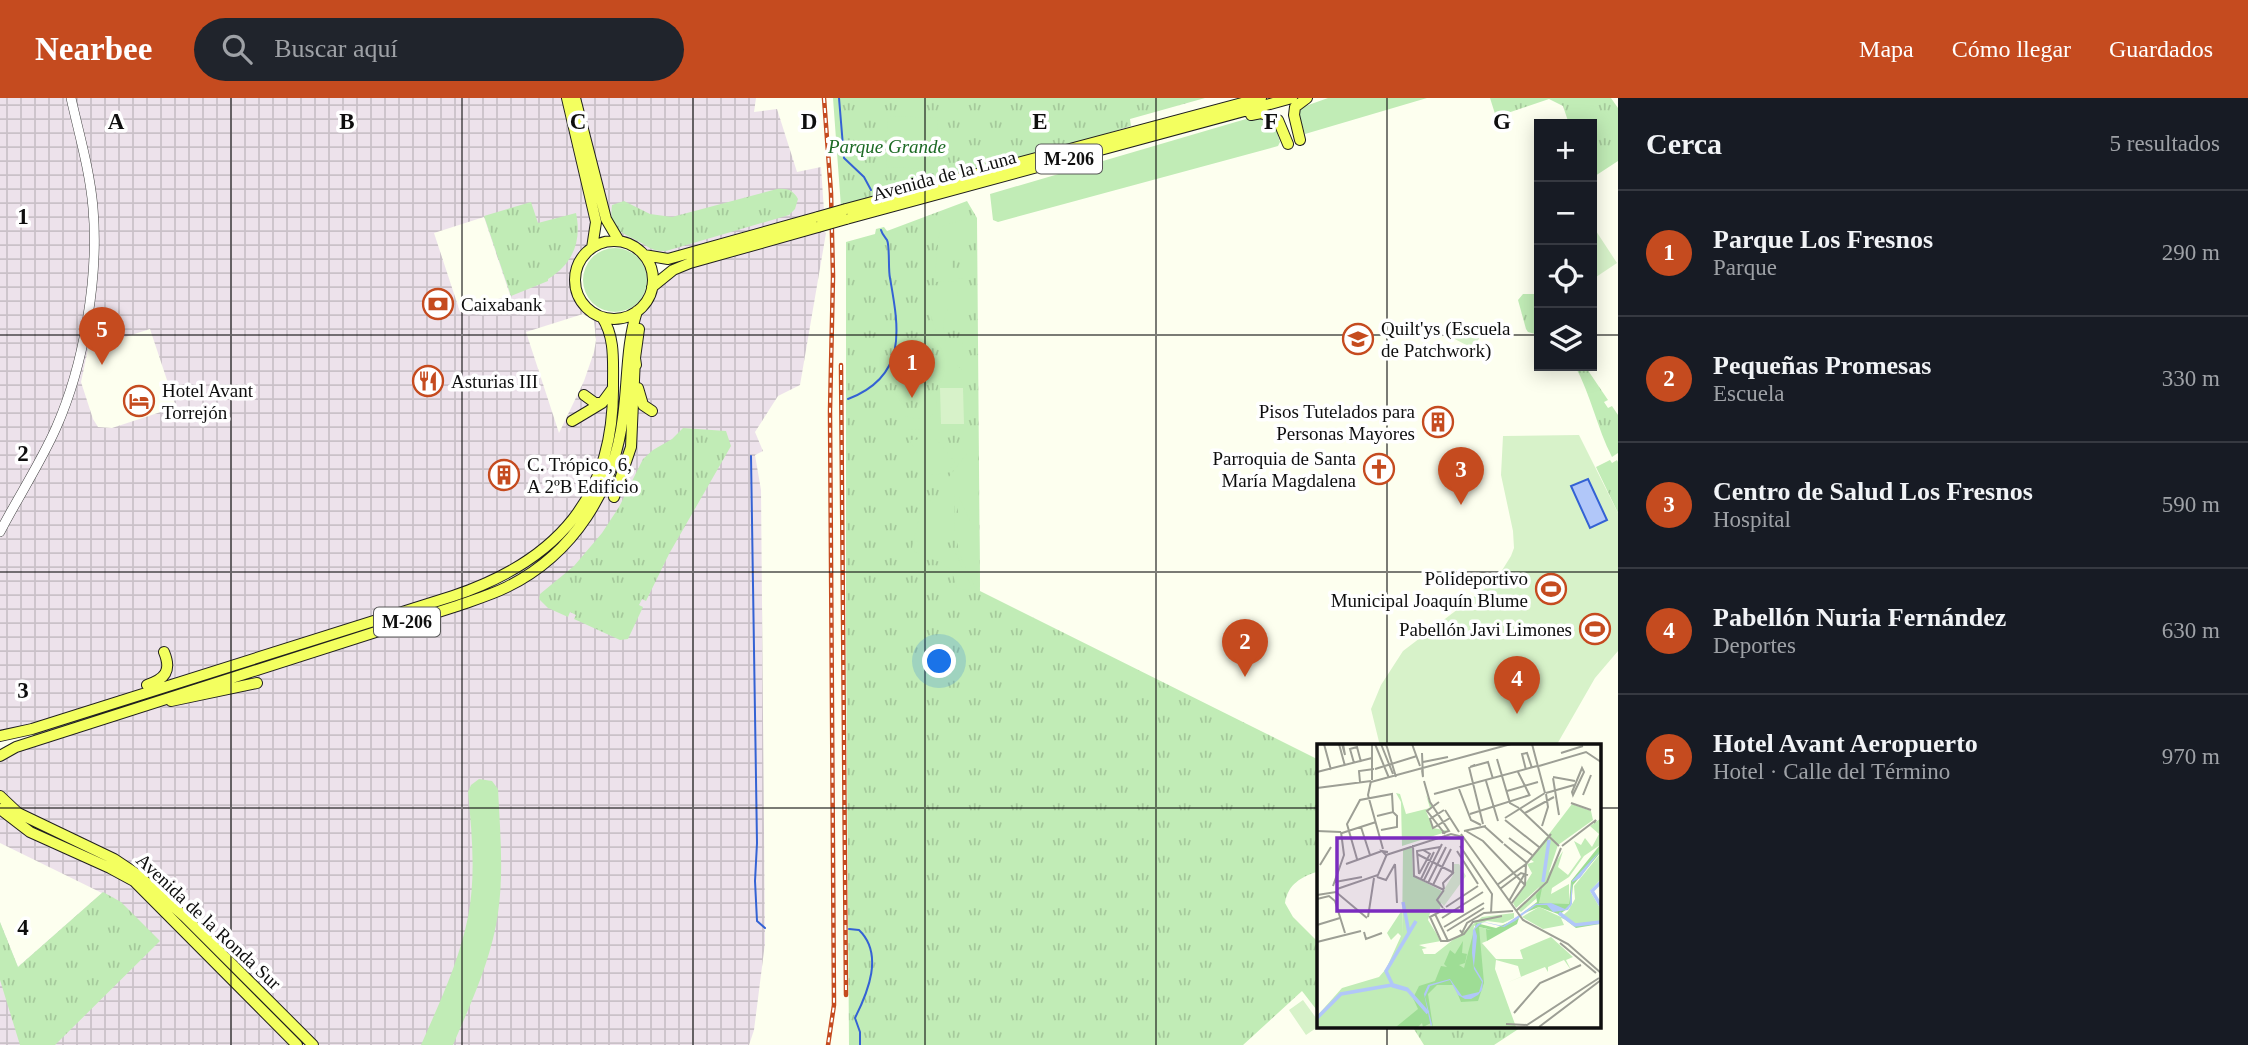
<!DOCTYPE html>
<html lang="es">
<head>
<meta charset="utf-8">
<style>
  :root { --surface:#171b24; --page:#20242c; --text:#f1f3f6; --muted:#9ea1a6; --line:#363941; --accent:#c54b1f }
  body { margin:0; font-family:"Times New Roman",serif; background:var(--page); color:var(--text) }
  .controls { position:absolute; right:21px; top:21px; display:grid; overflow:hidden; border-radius:0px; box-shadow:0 4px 18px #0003 }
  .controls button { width:63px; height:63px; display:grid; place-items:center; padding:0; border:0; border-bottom:2px solid var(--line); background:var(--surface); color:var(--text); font:35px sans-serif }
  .you { position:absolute; left:940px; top:564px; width:24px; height:24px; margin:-18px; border:5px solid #fff; border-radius:50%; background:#1a73e8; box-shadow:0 0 0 10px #1a73e833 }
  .badge { display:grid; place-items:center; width:46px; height:46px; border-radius:50%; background:var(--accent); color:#fff; font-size:23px; font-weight:700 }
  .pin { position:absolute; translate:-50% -58px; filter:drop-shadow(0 2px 4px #0008) }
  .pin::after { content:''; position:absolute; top:37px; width:24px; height:21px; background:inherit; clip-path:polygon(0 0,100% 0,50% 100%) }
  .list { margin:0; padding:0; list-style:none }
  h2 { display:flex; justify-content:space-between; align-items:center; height:91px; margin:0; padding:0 28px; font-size:30px }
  h2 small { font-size:23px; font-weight:400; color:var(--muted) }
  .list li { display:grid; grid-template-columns:46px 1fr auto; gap:21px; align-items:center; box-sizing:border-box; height:126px; padding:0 28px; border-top:2px solid var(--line) }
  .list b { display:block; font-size:26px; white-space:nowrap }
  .list p { margin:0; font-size:23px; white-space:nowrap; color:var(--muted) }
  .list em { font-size:23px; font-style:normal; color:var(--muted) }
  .icon { flex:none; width:38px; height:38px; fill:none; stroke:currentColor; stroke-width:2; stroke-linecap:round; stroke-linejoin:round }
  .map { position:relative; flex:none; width:1618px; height:947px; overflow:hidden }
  header { display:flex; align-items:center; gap:42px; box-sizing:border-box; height:98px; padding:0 35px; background:var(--accent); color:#fff }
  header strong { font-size:33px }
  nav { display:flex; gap:38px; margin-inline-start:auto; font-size:24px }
  .search { width:490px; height:63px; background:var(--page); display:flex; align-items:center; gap:18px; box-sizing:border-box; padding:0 24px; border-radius:38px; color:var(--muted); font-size:26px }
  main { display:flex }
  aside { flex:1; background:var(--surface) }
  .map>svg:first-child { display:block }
  .industrial { fill:url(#industrial-grid); fill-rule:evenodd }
  .grass { fill:url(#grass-tufts) }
  .garden { fill:#c1ecb6 }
  .pitch { fill:#d7f2c9 }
  .water { fill:#b1c7f9; stroke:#3462d4; stroke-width:2 }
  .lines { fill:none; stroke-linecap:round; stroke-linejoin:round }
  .stream { stroke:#3462d4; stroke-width:2 }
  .minor-casing { stroke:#414141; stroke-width:10 }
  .major-casing { stroke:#1f1f1f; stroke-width:12 }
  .minor { stroke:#fff; stroke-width:9 }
  .major { stroke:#f3ff5f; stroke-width:10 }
  .rail-casing { stroke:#c54b1f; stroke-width:4.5 }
  .rail { stroke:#fff; stroke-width:2; stroke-dasharray:5; stroke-linecap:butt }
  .major-bridge-casing { stroke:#1f1f1f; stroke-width:12; stroke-linecap:butt }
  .major-bridge { stroke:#f3ff5f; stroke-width:10 }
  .grid { fill:none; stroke:#0e0e0e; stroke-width:2; stroke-opacity:0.55 }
  .labels { text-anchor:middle; stroke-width:7; stroke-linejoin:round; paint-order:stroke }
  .shield { fill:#fff; stroke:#565656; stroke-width:2 }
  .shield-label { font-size:18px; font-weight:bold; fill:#0e0e0e }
  .park-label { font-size:19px; font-style:italic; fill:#1b6923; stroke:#fff }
  .street-label { font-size:19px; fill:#0e0e0e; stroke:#fff }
  .poi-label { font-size:19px; fill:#0e0e0e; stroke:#fff; text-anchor:start }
  .inset-river { fill:none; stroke:#b1c7f9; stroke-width:3.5 }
  .inset-road { fill:none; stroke:#9d9f95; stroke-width:2 }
  .view { fill:#7b2cbf; fill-opacity:0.15; stroke:#7b2cbf; stroke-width:3.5 }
  .inset-edge { fill:none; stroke:#0e0e0e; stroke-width:3.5 }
  .grid-label { font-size:23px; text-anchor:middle; font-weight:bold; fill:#0e0e0e; stroke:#fff; stroke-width:7; stroke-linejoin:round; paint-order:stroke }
</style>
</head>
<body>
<header>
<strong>Nearbee</strong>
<div class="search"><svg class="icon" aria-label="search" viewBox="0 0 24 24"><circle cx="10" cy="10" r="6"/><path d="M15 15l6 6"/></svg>Buscar aquí</div>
<nav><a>Mapa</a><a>Cómo llegar</a><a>Guardados</a></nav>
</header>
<main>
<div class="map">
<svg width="1618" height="947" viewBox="0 0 1618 947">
  <defs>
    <pattern id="industrial-grid" width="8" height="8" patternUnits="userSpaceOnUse" patternTransform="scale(1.75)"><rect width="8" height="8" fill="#ede2eb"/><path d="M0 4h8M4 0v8" fill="none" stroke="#cac1c8"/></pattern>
    <pattern id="grass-tufts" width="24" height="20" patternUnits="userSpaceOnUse" patternTransform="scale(1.75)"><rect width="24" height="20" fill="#c1ecb6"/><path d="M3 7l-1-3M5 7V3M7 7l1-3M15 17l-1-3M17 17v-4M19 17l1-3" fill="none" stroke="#a5c99b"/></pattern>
  </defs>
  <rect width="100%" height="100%" fill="#fdffef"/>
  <path class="industrial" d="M0,0h567l29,124 -4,26 -10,9 -6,15v18l9,16 17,11 6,9 1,117 -33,72 -73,62 -503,159zM484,119l26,78 -50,17 -26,-79zM583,216l11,7 2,19 -2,12 -10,29 -25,52 -33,-101zM150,231l26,78 -64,21 -14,-1 -5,-8 -12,-37 7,-33z
    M575,0h181l-2,14 23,-3 20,63 24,-5 3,44 -156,48 -24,-4 -14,-11 -11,-3 -7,-9z
    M818,129l8,6 -26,152 -22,11 -23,36 8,19 -8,4 6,35 4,453 -11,87 -5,15h-749v-123l18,45 84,-74 -102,-50v-87l507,-169 62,-46 43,-71 28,-162 9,-12 3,-9 21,-17z"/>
  <path class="grass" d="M833,0h372l-75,21 1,7 -88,27 -202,54z
    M1490,0h121l7,10v53l-26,17v-54h-23l-6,-18 -14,-7 -53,18z
    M777,91c11,-1 16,1 21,10l-3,10 -6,6 -123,36c-15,1 -19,-6 -32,-12 -17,-8 -25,-13 -22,-34l12,-4 26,13 22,3z
    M967,103l10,17 3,373 339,169v111c-18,6 -31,13 -34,32l8,14 26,26v70l-17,-22 -59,54h-394l-3,-418v-385l29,-8 1,-5 8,-2 3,4z
    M531,104l7,21 38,-10c6,28 -3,51 -28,66v2l-37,15 -27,-80z
    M1523,196h12l4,3v38l-11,-3 -2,-3 -8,-29z
    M1575,268h10l23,34 -4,2 4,6 4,-2 6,9v38l-6,4c-15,-29 -21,-62 -37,-91z
    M683,330l43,3 5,15 -62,108 -23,47 -4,-2 -3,6 4,2 -15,32 -8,1 -46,-21 2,-4 -6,-3 -2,5 -20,-9 -9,-9 1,-5 34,-28 28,-33 17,-26 24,-48 10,-9 19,-11z
    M1610,362l2,3 5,-3 1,2v51l-22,-46z
    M103,794l18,10 39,39 -105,104h-35l-20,-65v-58l18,45z
    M1412,928h111l-29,19h-70z"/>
  <path class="garden" d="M1328,0h99l-122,36 -6,-19 1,-7z
    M888,18l50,2 -2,51 -50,-2z
    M1258,19l16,5 6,20 -2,4 -280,76 -5,-2 -3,-26 256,-75z
    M962,122v39l-11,1v11h11l1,7 -5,1v2l-24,1 6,-55z
    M583 182a32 32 0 1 1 64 0a32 32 0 1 1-64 0Z
    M930,194h27l1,4h4v13h-14c-6,9 -5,22 -2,32h16l1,14 -21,3c-1,-22 -17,-44 -12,-66z
    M942,267h14l7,5v3h-13v9h13v6h-23l1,36h23v5l-57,1 -2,-1 -1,-13c14,3 23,7 32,-6l3,-32z
    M936,341l19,23 -8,11 -16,2 -22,-35z
    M972,341h6l1,79h-6l-13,-26v-6h-8l-4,-8 24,-31z
    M952,396h3l-1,40h-26v18h27l17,36 -6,2 -9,-2c-2,-6 -3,-12 -6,-17 -9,-14 -30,-10 -39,-23l8,-34 -1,-13 7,-3 8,5h9z
    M958,397l13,28h8l1,64h-5l-17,-36z
    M479,681l13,2 6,8c2,42 6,83 0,124 -6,45 -27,90 -45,132h-32c18,-41 38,-83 47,-128 8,-41 4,-83 0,-125l3,-7z"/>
  <path class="pitch" d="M1596,133l21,32 -24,16 -1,-46z
    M1452,222l29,14 -7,15 -29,-15z
    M940,290h23l1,36h-23z
    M1579,337l39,78v138l-23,27 -39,68h-176l-9,-37 10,-24 22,-34 93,-71 15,-24 3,-8 -1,-17 -12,-56 2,-39z
    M1303,902l16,22v4l-13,9 -17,-25z"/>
  <path class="water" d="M1588,381l19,41 -17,8 -19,-42z"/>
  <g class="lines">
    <path class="stream" d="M839,0l5,60 20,19 7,13
      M848,301c60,-23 51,-70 42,-121 -2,-9 0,-32 -3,-38 -2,-3 -5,-6 -6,-10
      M751,358l6,387 -2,38 2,40 8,7
      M849,831l10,1c25,24 9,62 -4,88l5,14v13"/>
    <g class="minor-casing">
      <path id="minor" d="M0,434c18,-35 40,-68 56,-104 28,-63 43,-151 37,-220 -3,-37 -14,-74 -22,-110"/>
    </g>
    <g class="major-casing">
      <path id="major" d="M567,0l29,124 -4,26
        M575,0l31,121 13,22
        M1251,17l10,-2 17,7 10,24
        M1300,42l-6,-25 1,-8 12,-9
        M846,111l415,-111
        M846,121l446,-121
        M575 182a39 39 0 1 1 78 0a39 39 0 1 1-78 0Z
        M644,157l24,4 150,-42
        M652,189l21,-17 17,-7 128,-36
        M636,267l-1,-7 4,-29
        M638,290l5,17 9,6
        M584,297l11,8h7
        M572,323l30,-18 11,-15
        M614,399l17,-50 4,-89
        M147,587c18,-6 25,-14 17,-33
        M171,603l86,-18
        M0,638l32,-7 421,-133c104,-35 162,-99 160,-212 0,-24 2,-47 -11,-67
        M0,658l16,-9 441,-141c17,-6 34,-11 50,-19 67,-33 107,-98 116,-170 5,-36 3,-71 14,-106
        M0,698l18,17 96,46 24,16 47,42 128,128
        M0,711l30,23 80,36 24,13 163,164"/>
    </g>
    <use href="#minor" class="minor"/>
    <use href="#major" class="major"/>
    <g class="rail-casing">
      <path id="rail" d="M824,0l7,95 2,83 -3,135 4,594 -6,40
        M841,267l5,630"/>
    </g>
    <use href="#rail" class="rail"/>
    <g class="major-bridge-casing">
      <path id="major-bridge" d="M818,119l28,-8
        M818,129l28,-8"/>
    </g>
    <use href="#major-bridge" class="major-bridge"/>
  </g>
  <path class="grid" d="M231,0v947M462,0v947M693,0v947M925,0v947M1156,0v947M1387,0v648M0,237h1539M1592,237h26M0,474h1618M0,710h1319M1599,710h19M1387,928v19"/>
  <defs>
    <g id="bank-ring" transform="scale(1.575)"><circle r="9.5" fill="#fff" stroke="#c54b1f" stroke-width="1.5"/><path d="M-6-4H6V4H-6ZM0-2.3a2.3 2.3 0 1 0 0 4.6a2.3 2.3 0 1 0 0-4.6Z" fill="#c54b1f"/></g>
    <g id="school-ring" transform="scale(1.575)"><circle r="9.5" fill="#fff" stroke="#c54b1f" stroke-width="1.5"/><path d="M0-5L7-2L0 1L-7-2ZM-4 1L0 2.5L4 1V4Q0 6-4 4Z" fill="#c54b1f"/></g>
    <g id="restaurant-ring" transform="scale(1.575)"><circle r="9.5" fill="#fff" stroke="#c54b1f" stroke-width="1.5"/><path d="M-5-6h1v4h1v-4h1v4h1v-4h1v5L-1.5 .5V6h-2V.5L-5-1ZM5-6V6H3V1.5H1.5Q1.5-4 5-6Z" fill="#c54b1f"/></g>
    <g id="hotel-ring" transform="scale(1.575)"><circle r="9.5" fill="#fff" stroke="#c54b1f" stroke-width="1.5"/><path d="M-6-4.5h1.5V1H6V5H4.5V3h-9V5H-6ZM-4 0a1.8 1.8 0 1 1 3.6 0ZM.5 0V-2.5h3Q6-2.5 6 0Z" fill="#c54b1f"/></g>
    <g id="building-ring" transform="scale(1.575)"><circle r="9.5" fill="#fff" stroke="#c54b1f" stroke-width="1.5"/><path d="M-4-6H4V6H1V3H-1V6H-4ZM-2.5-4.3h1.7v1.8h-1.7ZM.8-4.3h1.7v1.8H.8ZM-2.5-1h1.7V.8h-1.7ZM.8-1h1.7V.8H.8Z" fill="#c54b1f"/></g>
    <g id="church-ring" transform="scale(1.575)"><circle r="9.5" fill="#fff" stroke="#c54b1f" stroke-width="1.5"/><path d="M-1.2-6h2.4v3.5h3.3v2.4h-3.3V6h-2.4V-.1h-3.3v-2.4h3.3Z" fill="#c54b1f"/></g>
    <g id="stadium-ring" transform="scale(1.575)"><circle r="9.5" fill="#fff" stroke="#c54b1f" stroke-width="1.5"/><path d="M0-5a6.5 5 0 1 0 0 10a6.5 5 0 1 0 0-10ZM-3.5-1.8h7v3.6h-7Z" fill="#c54b1f"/></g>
  </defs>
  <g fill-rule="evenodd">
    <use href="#bank-ring" x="438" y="206"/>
    <use href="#school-ring" x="1358" y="241"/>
    <use href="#restaurant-ring" x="428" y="283"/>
    <use href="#hotel-ring" x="139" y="303"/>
    <use href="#building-ring" x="1438" y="324"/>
    <use href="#church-ring" x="1379" y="371"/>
    <use href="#building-ring" x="504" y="377"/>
    <use href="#stadium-ring" x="1551" y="491"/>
    <use href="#stadium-ring" x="1595" y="531"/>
  </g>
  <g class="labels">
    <g class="shield">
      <rect x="1036" y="46.5" width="66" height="29" rx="5"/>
      <rect x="374" y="509.5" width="66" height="29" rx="5"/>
    </g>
    <g class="shield-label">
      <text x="1069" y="67">M-206</text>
      <text x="407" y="530">M-206</text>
    </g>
    <g class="park-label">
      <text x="887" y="55">Parque Grande</text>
    </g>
    <g class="street-label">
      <text transform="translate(944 77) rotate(-15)" y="7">Avenida de la Luna</text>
      <text transform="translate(209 823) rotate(43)" y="7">Avenida de la Ronda Sur</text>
    </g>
    <g class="poi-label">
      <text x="461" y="213">Caixabank</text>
      <text x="1381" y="237">Quilt'ys (Escuela<tspan x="1381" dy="22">de Patchwork)</tspan></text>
      <text x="451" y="290">Asturias III</text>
      <text x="162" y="299">Hotel Avant<tspan x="162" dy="22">Torrejón</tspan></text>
      <text x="1415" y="320" text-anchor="end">Pisos Tutelados para<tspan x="1415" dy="22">Personas Mayores</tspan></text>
      <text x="1356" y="367" text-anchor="end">Parroquia de Santa<tspan x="1356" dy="22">María Magdalena</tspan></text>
      <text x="527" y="373">C. Trópico, 6,<tspan x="527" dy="22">A 2ºB Edificio</tspan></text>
      <text x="1528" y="487" text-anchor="end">Polideportivo<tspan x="1528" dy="22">Municipal Joaquín Blume</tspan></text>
      <text x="1572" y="538" text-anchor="end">Pabellón Javi Limones</text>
    </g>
  </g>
  <g transform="translate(1317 646)">
    <rect width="284" height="284" fill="#fdffef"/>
    <path d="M79,49l4,1 6,20 24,-6 -4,-13 6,12 -6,4 7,17 16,3 -47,15 -1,-44zM255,60l19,7 2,9 -35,25 -12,36 -30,27 -3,-5 19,-30 -5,-9 7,-2 -4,-3zM283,75v26l-16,11 -15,21 -17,11 -1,6 18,-10v21l-29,-1 -3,-6 -16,14 -3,-3 17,-15 28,-43 -5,16 10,8 13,-18 -7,-16 7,4 4,-7 7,9 7,-13 -9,-8zM95,102l1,30 31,16 -4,17 -10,4 -2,7 13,21 -22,4 8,3 -5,1 2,5h11l47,-37 32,-4v5l-11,5 -16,-2 -13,5 -1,9 6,6v-14l12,3 -4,-1v12l-5,2 14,16h27l-3,-9 31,-13 22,20 -7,3 5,10 -7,-10 -16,7v5l-3,-5 -39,16 15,-6 -3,-11 -22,-6 -1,9 21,58h-199v-11l25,-28 37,-11 7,-8 15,-33 -3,-3 -7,7 -4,-7 15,-23v26l1,-87zM283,110v26l-10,11 10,17v14l-23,2 -16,-6 3,7 -21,4 -21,-12 17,-10 22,10 7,-6 7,-12 -1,-13z" fill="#c1ecb6"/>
    <path d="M283,101v8l-27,32 -2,21 -11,8 14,10 24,-3 2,3 -24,4 -18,-14 -19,-7 -19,8 17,-13 -1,-7 6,-7 -3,15 30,1 2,-23zM202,174l-2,6 -30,17 -1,-12 6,1 -13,-3 5,56 -6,18 -17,1 -7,-17h-17l-9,9 5,33 -2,-4 -8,4 -1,-4 -4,4h-22l22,-18 -5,-11 6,-12 16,-5 6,-15 6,1 -3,-3 6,-14 5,4 8,-13 -1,12 5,1 -2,9 -6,2 5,3 12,-45 20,5z" fill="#9edd95"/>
    <path d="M136,120h6l7,12 -22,30 -6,-7 15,-24z" fill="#d7f2c9"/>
    <path d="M283,107l-20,27 -8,4v22l-4,6 -15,2 -6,-7h-11l-21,16 -11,6 -21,-5 -8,7 2,7 -3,30 9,15 -1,9 -4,5 -7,4h-6l-7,-4 -8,-15 -20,6 -5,11 7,27 -1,3 -7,-33 4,-9 22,-6 12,17 17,-4 3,-10 -8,-13 -2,-16 1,-23 4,-6 7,-2 19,4 32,-22 16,-1 14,6 5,-5 2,-23z" fill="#b1c7f9"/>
    <path class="inset-river" d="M226,138l6,-42M284,138l-9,9 9,15M86,158l6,31M242,169l16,12 26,-3M76,241l14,4 21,24M91,246l-15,-4 -7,-15 30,-50M0,274l24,-24 51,-9"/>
    <path class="inset-road" d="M7,0l7,26M22,0l6,22M25,0l3,11 -2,-11M55,0v36M58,0l14,34M64,0l12,30M69,0l10,33M95,0l8,22M215,0l13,49M244,9l22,-7M180,15l13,44 9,5M106,18l25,-5M37,19l-4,-14 7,-2 4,15M158,21l-5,2 18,-5 5,17M222,22l47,-14 15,10M152,23l14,57M265,24l2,4 -11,23 -1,-3zM58,25l42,-13M105,26l1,7 -1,-24M209,26l-4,-16 5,-1 5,15M0,28l55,-14M201,28l12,24M236,33l22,4M236,34l6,37M54,37l-3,14 15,54M107,37l6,21 19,29 -7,2M169,37l12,40M43,38l-1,-11 15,-2M54,38l140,-38M0,44l54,-7M142,45l12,31 10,5M190,47l31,-9M229,49l28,-8M117,50l103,-28M266,51l8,-20M122,58l-12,9 18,23M254,59l20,7M203,65l39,37M127,66l-14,9 3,9 17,-10M128,66l14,22M208,69l29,-16M153,70l60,-19M60,72l16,-4 4,4v11l-16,3M188,74l40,-25M188,76l34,27M167,82l19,17M225,82l6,-19 -2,-13M44,83l9,28M0,87l24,1M147,87l22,-5M149,87l17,10 42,44M25,89l34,-11M144,90l62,86 45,24 33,29M192,94l23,17M187,100l23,19M96,101l1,31 30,14M143,102l32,48 -1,19M245,102l34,-26 -2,3M140,107l21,33M71,108l-6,-1 4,4 65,-21 12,3M100,110l37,19M40,115l-10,-35 13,-24 32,-6 1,18M29,120l36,-13M78,120l2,39M3,121l11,-18M102,130l-2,-23 23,-4M102,130l11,-20 -7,-4M60,133l9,3 9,-16M104,135l13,-27M107,136l18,-36M18,138l27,-5M111,139l18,-36M116,141l18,-36M180,141l29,-21 25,-30M16,142l11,-31 -3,-23M20,145l41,-14 9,-21M127,145l-1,-6 10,-10v-11M183,145l21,-16 7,2M0,151l19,-3 31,26M0,155l12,-3 6,5 10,32M192,157l15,-26M194,160l14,-19 1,-21M129,163l32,-21M126,164l-6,-8 7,-10M128,165l-15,8 11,24h7M199,167l31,-29 14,-34M118,170l13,27M51,173l6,-39M125,174l41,-26M0,181l23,-7M127,183l40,-24M143,186l2,3 5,-10 17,-10 29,-2M130,187l37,-23M47,188l2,7 16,-6M131,197l16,-7 9,-12 29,-6M0,198l44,-11M243,199l36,30M197,269l26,-30 41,-18M189,280l21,1 72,-47M222,283l62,-47"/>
    <path class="view" d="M20,94h125v73h-125z"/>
    <rect width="284" height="284" class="inset-edge"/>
  </g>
  <g class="grid-label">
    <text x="116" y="31">A</text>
    <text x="347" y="31">B</text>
    <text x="578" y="31">C</text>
    <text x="809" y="31">D</text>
    <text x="1040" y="31">E</text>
    <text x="1271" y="31">F</text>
    <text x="1502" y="31">G</text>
    <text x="23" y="126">1</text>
    <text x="23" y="363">2</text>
    <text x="23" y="600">3</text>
    <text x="23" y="837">4</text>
  </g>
</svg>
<div class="controls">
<button>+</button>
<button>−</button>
<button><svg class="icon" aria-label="locate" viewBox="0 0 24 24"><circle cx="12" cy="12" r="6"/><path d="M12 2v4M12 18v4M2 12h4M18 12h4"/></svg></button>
<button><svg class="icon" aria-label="layers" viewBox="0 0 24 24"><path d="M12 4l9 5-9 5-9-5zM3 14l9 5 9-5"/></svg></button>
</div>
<div class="you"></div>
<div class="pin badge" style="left:912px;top:300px">1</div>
<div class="pin badge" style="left:1245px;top:579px">2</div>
<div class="pin badge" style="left:1461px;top:407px">3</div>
<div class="pin badge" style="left:1517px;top:616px">4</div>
<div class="pin badge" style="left:102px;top:267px">5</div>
</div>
<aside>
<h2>Cerca<small>5 resultados</small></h2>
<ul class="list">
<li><span class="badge">1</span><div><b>Parque Los Fresnos</b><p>Parque</p></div><em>290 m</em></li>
<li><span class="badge">2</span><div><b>Pequeñas Promesas</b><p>Escuela</p></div><em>330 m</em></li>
<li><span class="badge">3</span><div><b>Centro de Salud Los Fresnos</b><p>Hospital</p></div><em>590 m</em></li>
<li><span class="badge">4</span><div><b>Pabellón Nuria Fernández</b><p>Deportes</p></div><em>630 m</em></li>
<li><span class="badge">5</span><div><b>Hotel Avant Aeropuerto</b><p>Hotel · Calle del Término</p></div><em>970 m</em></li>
</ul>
</aside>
</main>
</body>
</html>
